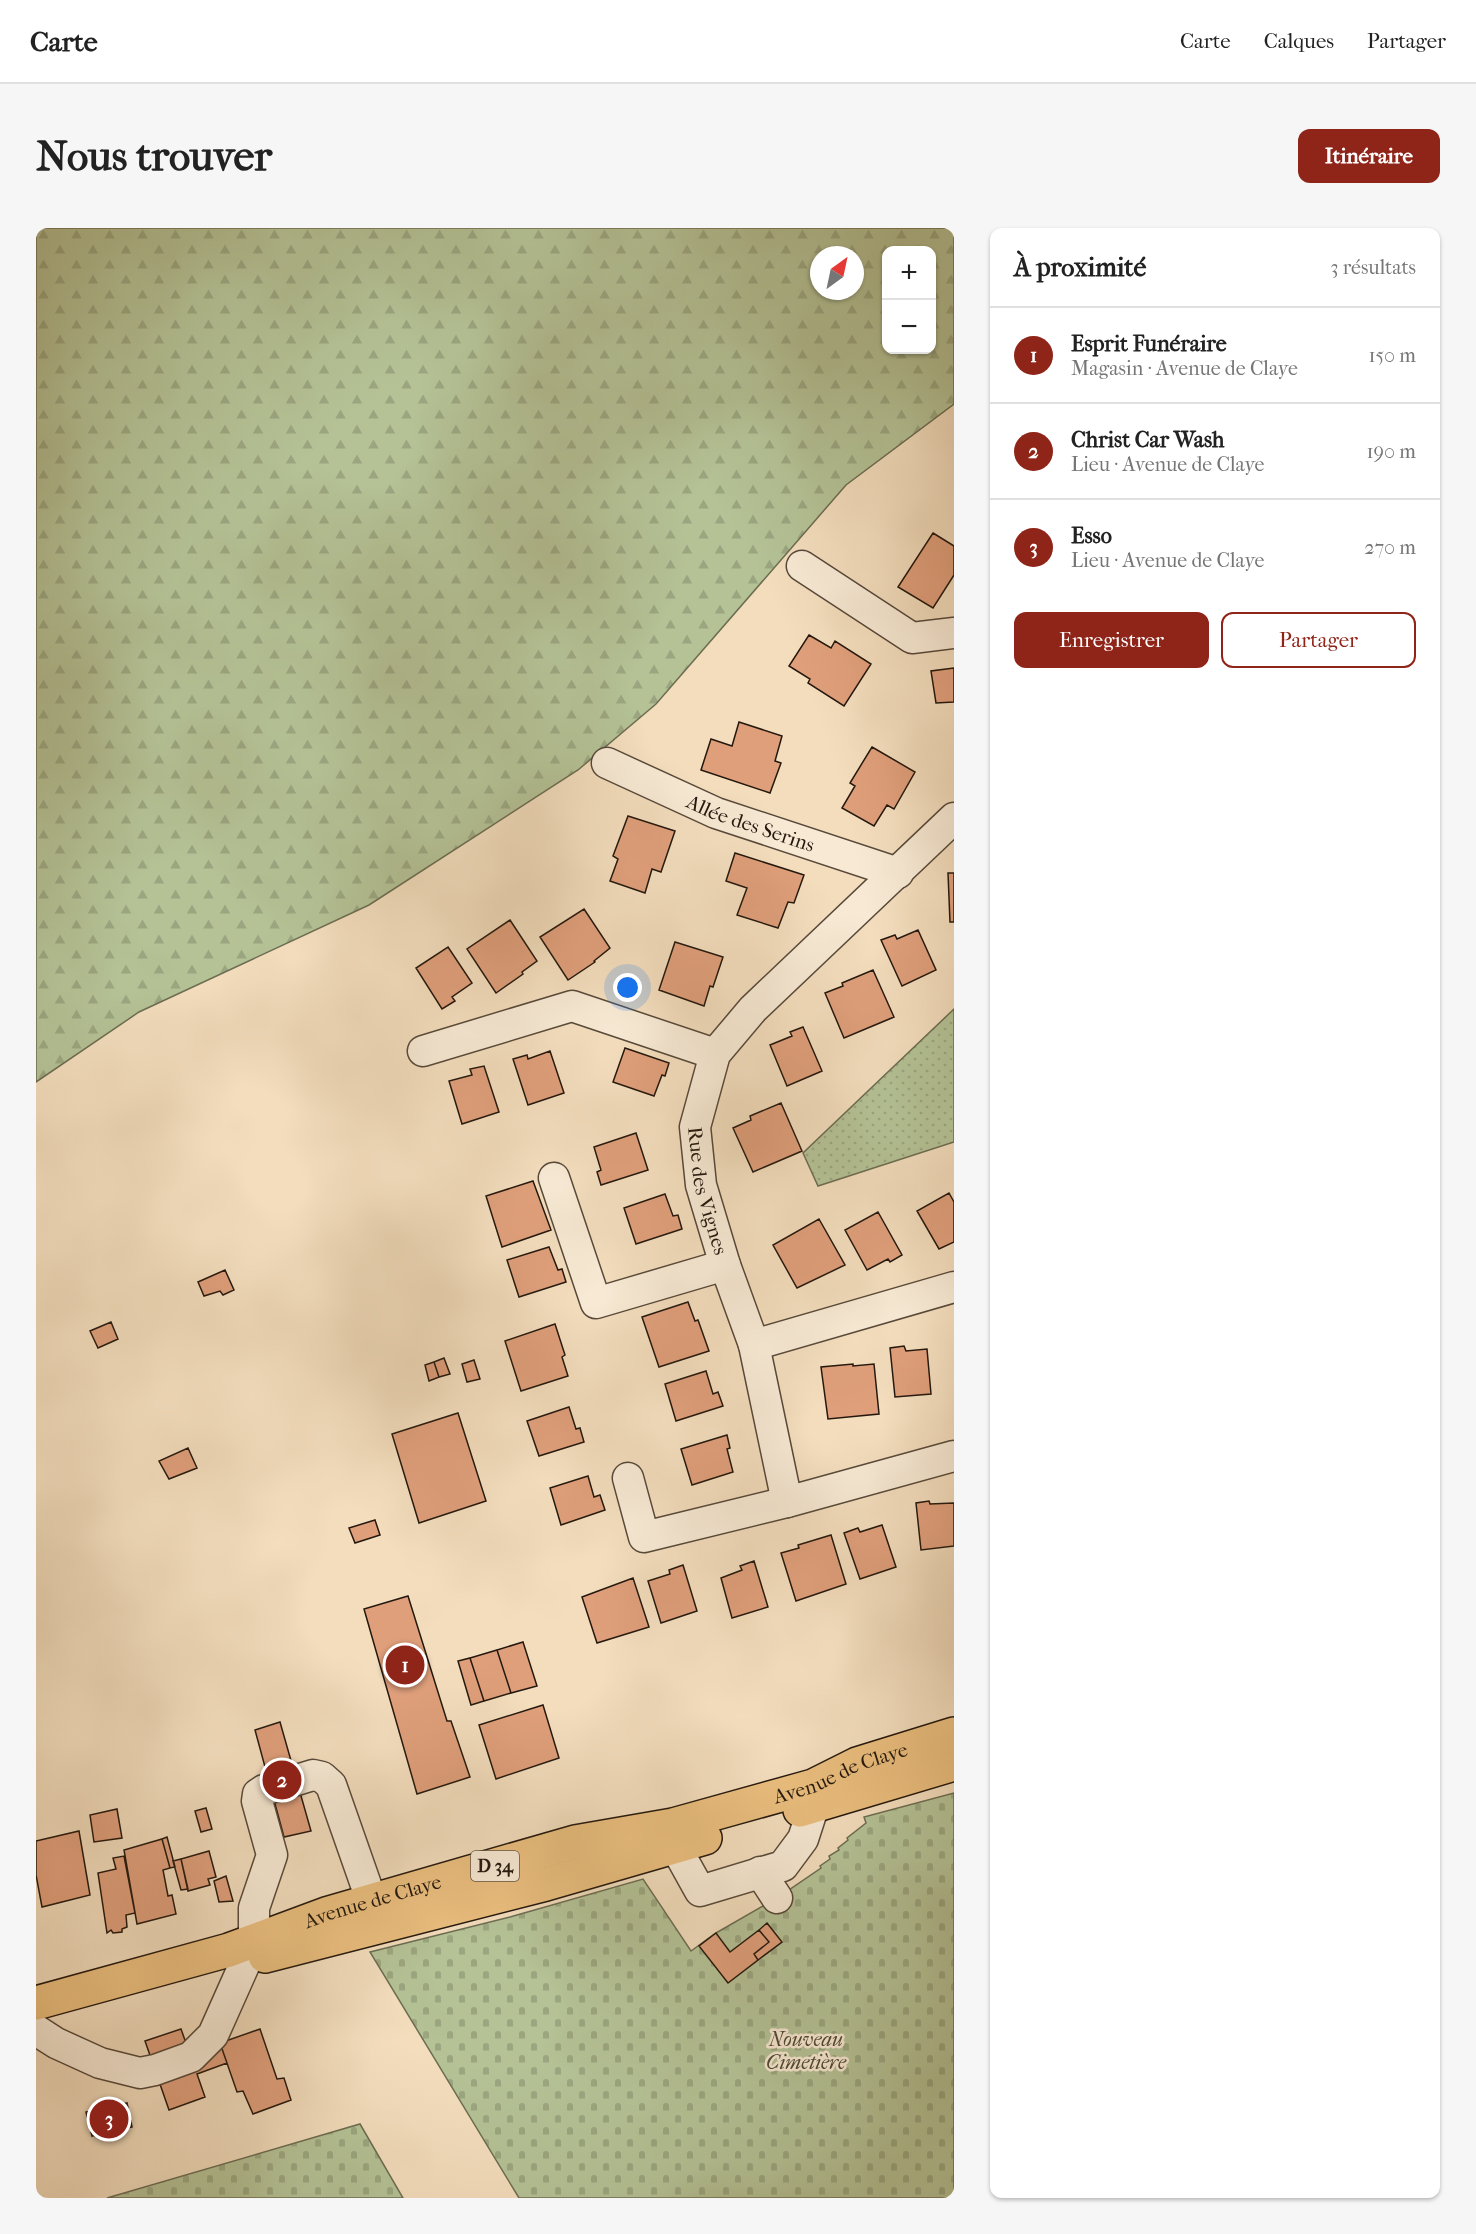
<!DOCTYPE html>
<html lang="fr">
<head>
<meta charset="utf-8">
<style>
  :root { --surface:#fff; --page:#f6f6f6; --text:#222; --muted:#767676; --line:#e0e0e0; --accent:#8f2418 }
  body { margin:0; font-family:"IM FELL French Canon",serif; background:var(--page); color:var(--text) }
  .controls { position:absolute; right:18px; top:18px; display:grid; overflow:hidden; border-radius:12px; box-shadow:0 2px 4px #0004 }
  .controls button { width:54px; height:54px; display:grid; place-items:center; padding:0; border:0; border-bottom:2px solid var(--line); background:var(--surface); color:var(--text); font:30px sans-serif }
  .compass { position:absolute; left:774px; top:18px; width:54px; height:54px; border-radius:50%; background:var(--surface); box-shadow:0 2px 4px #0004; rotate:33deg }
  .you { position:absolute; left:592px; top:760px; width:21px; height:21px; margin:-15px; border:4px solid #fff; border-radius:50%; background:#1a73e8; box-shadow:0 0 0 9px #1a73e833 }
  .badge { display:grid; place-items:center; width:39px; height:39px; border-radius:50%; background:var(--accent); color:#fff; font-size:20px; font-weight:700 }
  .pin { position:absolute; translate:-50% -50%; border:3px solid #fff; box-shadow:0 2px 6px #0006 }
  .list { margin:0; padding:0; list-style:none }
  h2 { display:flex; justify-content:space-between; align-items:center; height:78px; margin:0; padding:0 24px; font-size:26px }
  h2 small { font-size:20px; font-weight:400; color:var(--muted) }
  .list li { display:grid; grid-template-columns:39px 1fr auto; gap:18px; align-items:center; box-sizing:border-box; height:96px; padding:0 24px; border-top:2px solid var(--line) }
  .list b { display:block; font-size:22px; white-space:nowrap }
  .list p { margin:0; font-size:20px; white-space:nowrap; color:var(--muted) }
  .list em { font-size:20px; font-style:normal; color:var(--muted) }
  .actions { display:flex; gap:12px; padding:18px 24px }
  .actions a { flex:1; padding:14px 0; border:2px solid var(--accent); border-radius:12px; text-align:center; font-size:21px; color:var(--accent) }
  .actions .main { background:var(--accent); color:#fff }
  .map { position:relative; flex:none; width:918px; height:1970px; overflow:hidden; border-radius:12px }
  header { display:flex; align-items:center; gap:36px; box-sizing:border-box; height:84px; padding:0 30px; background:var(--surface); border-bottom:2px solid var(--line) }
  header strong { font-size:28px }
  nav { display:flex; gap:33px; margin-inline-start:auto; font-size:21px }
  .intro { display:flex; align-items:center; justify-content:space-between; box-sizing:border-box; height:144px; padding:0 36px }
  h1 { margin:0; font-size:42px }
  .button { padding:15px 27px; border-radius:12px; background:var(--accent); color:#fff; font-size:21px; font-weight:700 }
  main { display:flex; gap:36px; padding:0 36px }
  aside { flex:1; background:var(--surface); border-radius:12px; box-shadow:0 2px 4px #0004 }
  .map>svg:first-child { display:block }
  .forest { fill:url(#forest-firs); stroke:#6c6d52; stroke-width:1.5; fill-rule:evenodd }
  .cemetery { fill:url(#cemetery-stones); stroke:#6c6d52; stroke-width:1.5 }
  .park { fill:url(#park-dots); stroke:#6c6d52; stroke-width:1.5 }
  .building { fill:#df9f7b; stroke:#24180e; stroke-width:1.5 }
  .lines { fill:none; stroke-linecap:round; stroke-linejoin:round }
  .minor-casing { stroke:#58493a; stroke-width:33 }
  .major-casing { stroke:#24180e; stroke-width:36 }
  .minor { stroke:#f7e9d4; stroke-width:30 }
  .major { stroke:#eabe7e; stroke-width:33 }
  .labels { text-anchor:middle; stroke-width:5; stroke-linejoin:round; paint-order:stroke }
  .shield { fill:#f7e9d4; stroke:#635749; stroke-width:1.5 }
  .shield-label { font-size:18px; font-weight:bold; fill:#24180e }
  .street-label { font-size:20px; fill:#24180e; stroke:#f7e9d4 }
  .park-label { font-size:20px; font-style:italic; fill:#4f4b37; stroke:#f7e9d4 }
</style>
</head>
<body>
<header>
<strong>Carte</strong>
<nav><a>Carte</a><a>Calques</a><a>Partager</a></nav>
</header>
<div class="intro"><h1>Nous trouver</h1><a class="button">Itinéraire</a></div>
<main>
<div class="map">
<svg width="918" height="1970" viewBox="0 0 918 1970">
  <defs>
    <pattern id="forest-firs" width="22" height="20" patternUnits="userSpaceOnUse" patternTransform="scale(1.5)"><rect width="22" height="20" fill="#b4c296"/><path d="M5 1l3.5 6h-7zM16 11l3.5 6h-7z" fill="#9ba680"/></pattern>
    <pattern id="cemetery-stones" width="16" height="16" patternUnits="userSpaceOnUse" patternTransform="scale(1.5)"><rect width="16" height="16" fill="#b4c296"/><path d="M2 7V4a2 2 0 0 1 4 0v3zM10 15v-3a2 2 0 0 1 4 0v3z" fill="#9ba680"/></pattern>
    <pattern id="park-dots" width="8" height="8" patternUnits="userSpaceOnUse" patternTransform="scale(1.5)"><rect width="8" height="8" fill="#b4c296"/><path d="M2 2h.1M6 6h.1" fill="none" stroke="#9ba680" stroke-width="1.8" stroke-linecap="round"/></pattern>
  </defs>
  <rect width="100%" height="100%" fill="#f3ddbd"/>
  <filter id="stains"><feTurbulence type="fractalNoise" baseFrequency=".00333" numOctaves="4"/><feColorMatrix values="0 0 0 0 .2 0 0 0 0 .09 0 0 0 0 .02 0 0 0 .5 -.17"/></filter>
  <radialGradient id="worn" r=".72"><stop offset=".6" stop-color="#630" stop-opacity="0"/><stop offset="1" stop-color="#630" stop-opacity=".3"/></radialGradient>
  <path class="forest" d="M0,0h918v176l-108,81 -190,219 -78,66 -209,135 -230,107 -103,70zM850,22h46v100h-46zM783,27h36v36h-36z"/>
  <path class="cemetery" d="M918,1565v405h-435l-149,-246 140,-35 133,-38 48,72 25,-18 61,-35 44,-30 -1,-2 10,-7 -1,-3 10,-6 -1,-2 10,-8 -1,-2 19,-15 -2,-6z
    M324,1896l43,74h-296z"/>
  <path class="park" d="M918,781v133l-136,44 -15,-33z"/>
  <path class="building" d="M897,305l21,13v29l-21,33 -35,-21z
    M773,407l22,13 4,-7 36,23 -27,42 -36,-23 2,-4 -21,-13z
    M918,440v34l-18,1 -5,-32z
    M703,494l43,14 -7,25 6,2 -11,30 -69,-23 10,-31 21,7z
    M836,519l43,25 -21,37 -7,-4 -13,21 -32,-18 13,-22 -5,-3z
    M592,588l47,15 -14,41 -9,-3 -7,24 -35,-12 8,-22 -5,-3z
    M699,625l69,22 -10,28 -6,-1 -10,26 -41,-13 10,-27 -21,-7z
    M912,645h6v49h-4z
    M548,681l26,39 -16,13 1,1 -27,18 -28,-43z
    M474,692l27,41 -15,11 1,2 -27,19 -29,-44z
    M882,702l18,40 -34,16 -21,-46 14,-5 2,4z
    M639,714l48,15 -10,30 -3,-1 -6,20 -45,-16z
    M412,719l24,36 -20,14 3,4 -13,8 -26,-41z
    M837,742l21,47 -50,21 -19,-45 18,-7 -1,-3z
    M767,799l19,44 -35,15 -17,-41 22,-9 -2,-4z
    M589,820l44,15 -4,13 -3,-1 -8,21 -41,-14z
    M514,823l14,42 -36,12 -15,-46 14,-4 1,4z
    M448,838l15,46 -37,12 -13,-43 23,-6 -2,-6z
    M745,875l21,48 -49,21 -20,-44 18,-8 -1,-4z
    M600,905l12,37 -47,15 -4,-13 4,-2 -7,-23z
    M497,953l18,49 -49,17 -16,-51z
    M913,965l5,9v40l-15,7 -22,-38z
    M629,966l8,22 5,-1 4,14 -46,15 -12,-36z
    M842,984l24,43 -12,7 -2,-3 -21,11 -22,-40z
    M783,991l26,46 -48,23 -24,-43z
    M513,1019l9,23 4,-1 4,13 -47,15 -12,-37z
    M189,1042l9,20 -11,5 -3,-4 -16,5 -6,-14z
    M652,1074l7,19 3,-1 11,31 -50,16 -17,-50z
    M75,1094l7,17 -20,9 -8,-17z
    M519,1096l10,31 -3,2 6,19 -47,15 -16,-50z
    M868,1118l2,5 21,-2 4,45 -36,3 -5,-49z
    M408,1130l6,16 -11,3 -5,-15z
    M438,1132l6,19 -13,3 -5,-18z
    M398,1134l5,15 -10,4 -4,-16z
    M817,1136v2l21,-2 5,50 -51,5 -7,-52z
    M670,1143l7,23 5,-2 5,14 -47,15 -11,-37z
    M533,1179l7,22 4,-1 4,14 -45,14 -12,-35z
    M422,1185l28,88 -67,22 -27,-89z
    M691,1207l3,13 -3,1 6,23 -41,13 -11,-36z
    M152,1220l9,20 -28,11 -10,-18z
    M552,1248l6,21 6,-2 5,15 -44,15 -11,-37z
    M893,1273l1,3 24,-1v43l-33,4 -5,-47z
    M339,1292l5,15 -25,8 -6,-15z
    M846,1297l14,42 -36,12 -16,-46 14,-5 2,4z
    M795,1307l15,49 -50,17 -15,-48 18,-5 -1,-3z
    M718,1333l14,46 -36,11 -11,-40 21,-8 -2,-4z
    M647,1337l14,46 -36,12 -13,-42 22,-7 -1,-4z
    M597,1350l16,49 -52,16 -15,-46z
    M372,1368l39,125h4l19,56 -53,17 -53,-185z
    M487,1414l14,44 -26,7 -14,-43z
    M461,1422l14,43 -27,8 -14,-43z
    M434,1430l14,43 -13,4 -13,-44z
    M507,1477l16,53 -63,21 -17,-54z
    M244,1494l31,109 -27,6 -29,-107z
    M170,1580l6,21 -11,3 -6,-21z
    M81,1581l5,29 -28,4 -4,-27z
    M43,1603l11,64 -48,12 -6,-32v-34z
    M131,1609l8,30 -5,1 -8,-29z
    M126,1611l8,29 -7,2 5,26 4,-1 4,19 -39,10 -13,-74z
    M173,1623l7,26 -8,2 2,6 -22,6 -7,-32z
    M88,1628l11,57 -9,2 1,12 -5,2v3l-9,1 -2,-3 -4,3 -9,-60 18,-4 -3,-11z
    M145,1631l7,30 -7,1 -8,-29z
    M190,1648l7,25 -14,1 -5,-21z
    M731,1695l15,19 -24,18 -4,-6 15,-12 -10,-12z
    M723,1702l10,12 -15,12 4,6 -30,23 -29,-37 17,-13 14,19z
    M145,1801l10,28 30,-11 6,17 -30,11 8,23 -36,13 -24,-69z
    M224,1801l17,50 7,-1 7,22 -38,14 -10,-23 -6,1 -17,-49z
    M91,1875l5,24 -40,9 -6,-24z"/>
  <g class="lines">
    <g class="minor-casing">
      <g id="minor">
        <path d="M766,338l110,72 42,-5"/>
        <path id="s1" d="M571,535l109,50 182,60"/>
        <path id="s2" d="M918,590l-201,191 -38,45 -20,73 6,58 24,80 29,80 200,-58"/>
        <path d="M387,823l149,-45 143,48"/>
        <path d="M518,950l42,125 129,-38"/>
        <path d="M718,1117l33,157"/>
        <path d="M592,1250l16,59 143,-35 167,-46"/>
        <path d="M639,1618l25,45 83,-25 20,-27 11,-34"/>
        <path d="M724,1644l17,26"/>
        <path d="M218,1713v-33l18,-53 -15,-54 1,-7 6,-4 49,-15 9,2 9,8 41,117"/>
        <path d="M0,1802l20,13 44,20 40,10 15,-3 36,-13 22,-22 33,-74"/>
      </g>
    </g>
    <g class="major-casing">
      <g id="major">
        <path d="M764,1582l154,-46"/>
        <path d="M229,1728l281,-72 159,-46"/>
        <path id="s3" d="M0,1775l193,-53 100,-37 246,-71 98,-17 140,-39 44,-22 97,-30"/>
      </g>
    </g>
    <use href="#minor" class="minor"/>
    <use href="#major" class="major"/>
  </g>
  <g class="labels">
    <rect class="shield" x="435" y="1623" width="48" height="30" rx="4.5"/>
    <g class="shield-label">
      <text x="459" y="1644">D 34</text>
    </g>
    <g class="street-label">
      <text dy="7" stroke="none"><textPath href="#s1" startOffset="156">Allée des Serins</textPath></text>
      <text dy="7" stroke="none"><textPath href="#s2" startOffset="477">Rue des Vignes</textPath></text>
      <text dy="7" stroke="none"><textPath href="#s3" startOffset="838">Avenue de Claye</textPath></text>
      <text dy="7" stroke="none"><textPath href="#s3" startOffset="352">Avenue de Claye</textPath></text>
    </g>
    <g class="park-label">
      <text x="770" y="1818">Nouveau<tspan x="770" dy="23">Cimetière</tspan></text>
    </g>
  </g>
  <rect width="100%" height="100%" filter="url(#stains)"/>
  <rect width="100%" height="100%" fill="url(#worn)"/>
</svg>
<div class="controls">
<button>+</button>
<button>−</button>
</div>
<svg class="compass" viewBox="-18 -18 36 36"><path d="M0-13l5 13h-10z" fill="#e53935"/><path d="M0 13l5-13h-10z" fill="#767676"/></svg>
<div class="you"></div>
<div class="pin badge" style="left:369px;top:1437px">1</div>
<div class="pin badge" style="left:246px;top:1552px">2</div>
<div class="pin badge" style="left:73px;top:1891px">3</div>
</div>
<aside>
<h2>À proximité<small>3 résultats</small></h2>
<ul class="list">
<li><span class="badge">1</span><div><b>Esprit Funéraire</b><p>Magasin · Avenue de Claye</p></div><em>150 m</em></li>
<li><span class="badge">2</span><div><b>Christ Car Wash</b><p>Lieu · Avenue de Claye</p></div><em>190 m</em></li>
<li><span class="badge">3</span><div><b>Esso</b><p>Lieu · Avenue de Claye</p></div><em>270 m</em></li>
</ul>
<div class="actions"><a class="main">Enregistrer</a><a>Partager</a></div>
</aside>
</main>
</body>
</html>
